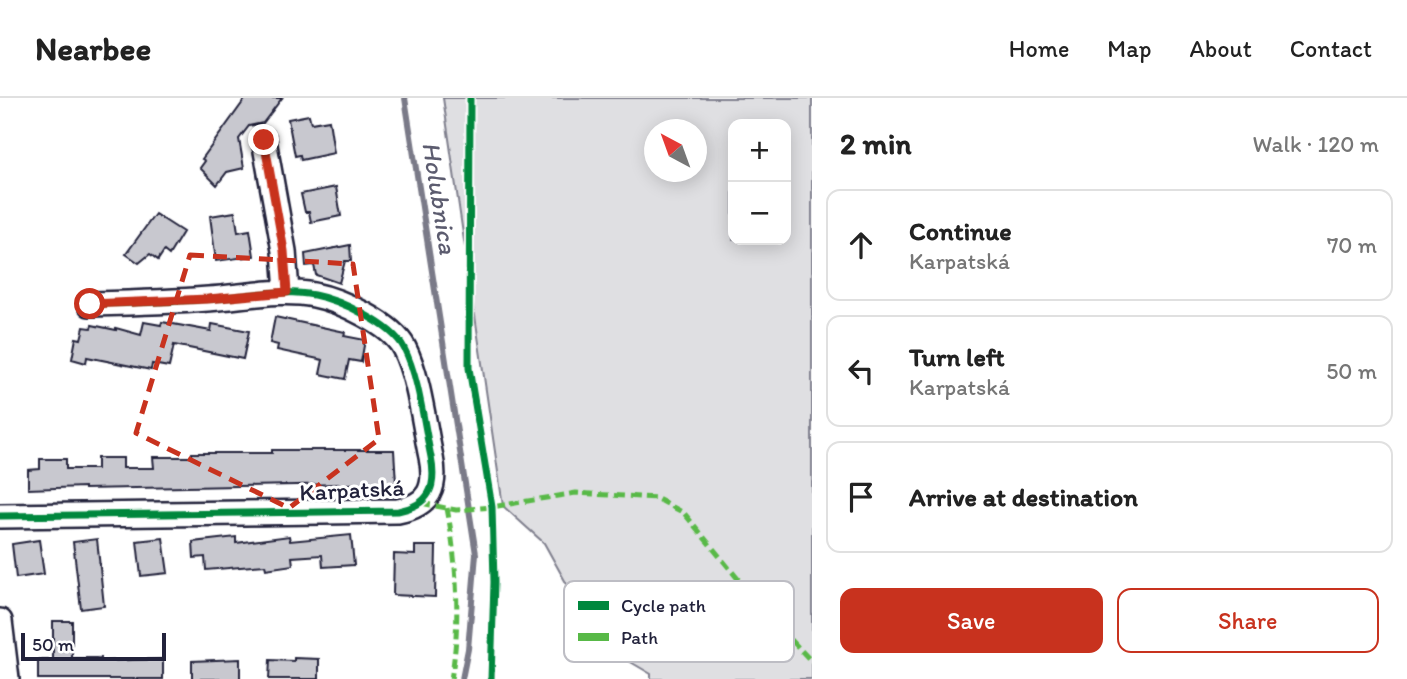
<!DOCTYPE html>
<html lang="en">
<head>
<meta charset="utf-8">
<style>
  :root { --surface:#fff; --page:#f6f6f6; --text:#222; --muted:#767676; --line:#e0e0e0; --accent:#c8321e }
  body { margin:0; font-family:Itim,sans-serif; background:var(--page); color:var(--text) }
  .controls { position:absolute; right:21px; top:21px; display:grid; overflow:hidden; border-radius:14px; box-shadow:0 4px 18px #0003 }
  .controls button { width:63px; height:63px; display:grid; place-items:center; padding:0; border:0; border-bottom:2px solid var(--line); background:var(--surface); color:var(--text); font:35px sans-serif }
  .compass { position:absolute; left:644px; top:21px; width:63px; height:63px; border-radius:50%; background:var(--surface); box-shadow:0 4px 18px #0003; rotate:319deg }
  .scale { position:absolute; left:21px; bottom:18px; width:145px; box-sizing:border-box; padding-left:7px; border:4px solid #22223b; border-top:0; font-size:19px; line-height:24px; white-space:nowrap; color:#22223b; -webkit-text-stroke:5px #fff; paint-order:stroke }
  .stop { position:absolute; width:21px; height:21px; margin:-16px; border:5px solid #c8321e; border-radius:50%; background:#fff }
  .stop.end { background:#c8321e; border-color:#fff; box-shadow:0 2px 7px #0008 }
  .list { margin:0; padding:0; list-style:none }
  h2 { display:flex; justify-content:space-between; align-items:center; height:91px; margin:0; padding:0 28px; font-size:30px }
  h2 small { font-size:23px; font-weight:400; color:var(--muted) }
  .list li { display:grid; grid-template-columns:46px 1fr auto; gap:21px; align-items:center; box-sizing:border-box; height:112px; margin:0 14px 14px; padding:0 14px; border:2px solid var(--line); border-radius:14px }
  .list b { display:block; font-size:26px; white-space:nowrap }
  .list p { margin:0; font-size:23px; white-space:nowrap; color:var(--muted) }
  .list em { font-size:23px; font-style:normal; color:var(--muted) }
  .actions { display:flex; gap:14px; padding:21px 28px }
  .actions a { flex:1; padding:16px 0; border:2px solid var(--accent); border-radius:14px; text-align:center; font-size:24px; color:var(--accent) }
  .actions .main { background:var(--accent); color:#fff }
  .icon { flex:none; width:38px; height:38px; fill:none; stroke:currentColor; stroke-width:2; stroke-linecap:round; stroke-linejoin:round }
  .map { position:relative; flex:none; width:812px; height:581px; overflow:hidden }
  header { display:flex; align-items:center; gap:42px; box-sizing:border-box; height:98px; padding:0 35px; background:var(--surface); border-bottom:2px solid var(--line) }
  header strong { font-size:33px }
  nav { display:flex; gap:38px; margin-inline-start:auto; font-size:24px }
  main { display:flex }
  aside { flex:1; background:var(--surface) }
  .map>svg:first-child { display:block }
  .green { fill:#dfdfe2; stroke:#80808e; stroke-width:2; fill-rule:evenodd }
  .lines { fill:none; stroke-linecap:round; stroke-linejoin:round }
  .stream { stroke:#7a7a88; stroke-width:6 }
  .building { fill:#c8c8cf; stroke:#22223b; stroke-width:2 }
  .minor-casing { stroke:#22223b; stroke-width:28 }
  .minor { stroke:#fff; stroke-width:23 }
  .quiet { stroke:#58b947; stroke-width:5; stroke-dasharray:10 5; stroke-linecap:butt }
  .cycleway-casing { stroke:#fff; stroke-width:11 }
  .cycleway { stroke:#00873e; stroke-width:7 }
  .route { stroke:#c8321e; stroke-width:9 }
  .marked { fill:none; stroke:#c8321e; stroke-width:5; stroke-dasharray:14 9; stroke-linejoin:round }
  .labels { text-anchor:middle; stroke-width:6; stroke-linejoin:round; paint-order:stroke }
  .street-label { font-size:24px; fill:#22223b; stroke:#fff }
  .water-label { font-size:26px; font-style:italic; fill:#5c5c6f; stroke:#fff }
  .key { fill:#fff; stroke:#bdbdc4; stroke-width:2 }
  .key-label { font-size:19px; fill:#22223b }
</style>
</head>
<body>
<header>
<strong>Nearbee</strong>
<nav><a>Home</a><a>Map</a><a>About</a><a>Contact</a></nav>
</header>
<main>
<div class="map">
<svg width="812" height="581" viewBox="0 0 812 581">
  <rect width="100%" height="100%" fill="#fff"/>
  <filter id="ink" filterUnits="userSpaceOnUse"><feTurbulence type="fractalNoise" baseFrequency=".0143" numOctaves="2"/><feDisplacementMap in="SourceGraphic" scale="14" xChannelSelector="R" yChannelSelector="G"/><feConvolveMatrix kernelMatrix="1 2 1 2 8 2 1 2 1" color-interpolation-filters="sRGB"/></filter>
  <g filter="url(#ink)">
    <path class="green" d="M443,0h369v581h-161v-5l-51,-30 -56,-101 -41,-37zM733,26h53v116h-53zM654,32h42v42h-42z"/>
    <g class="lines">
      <path class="stream" d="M405,0l71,456 -8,95 -6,30"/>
    </g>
    <path class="building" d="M246,0h36l-19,25 -14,3 -10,13 5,29 -17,4 -10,13 -17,-17 5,-7 -3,-2z
      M309,17l2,8 18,-3 5,33 -33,7 -1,-5 -5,1 -7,-37z
      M336,89l5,29 -30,6 -2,-10h-4l-4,-18z
      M235,114l3,20 12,-2 4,26 -38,5 -6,-45z
      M155,116l28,18 -14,23 -5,-4 -6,9 -8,-6 -11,9 -13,-9z
      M350,147l1,16h-6l-6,22 -23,-8 -2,-10 -8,1 -1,-12z
      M275,219l70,15 -1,4 21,4 -4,22 -12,-2 -4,19 -25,-5 3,-14 -46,-10 1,-5 -8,-2z
      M144,224l17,3 1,-3 49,9 1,-7 37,7 -6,28 -69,-14 -5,22 -17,-3 -1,6 -64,-13 -1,6 -14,-4 4,-21 5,1 3,-12 7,1 1,-3 24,5v-2l25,7z
      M272,352h122l2,33 -312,6v-2l-56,2v-19l12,-1v-10h26v10h31v-11h26v10h31l-1,-11h39v-4h80z
      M351,437l3,30 -31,2 -1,-12 -30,2 1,8 -27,4 -1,-4 -59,5 -1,-13 -11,1 -1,-16 43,-5v6l53,-7 1,5z
      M163,440l5,35 -27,3 -4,-35z
      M97,441l7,67 -23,3 -8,-67z
      M39,442l5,34 -28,4 -4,-34z
      M415,448h21l-1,51 -42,-2 1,-41 21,1z
      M53,523h19v37h29v3l62,-2v20h-125v-19h15z
      M294,560l25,1v20h-50l1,-19 24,1z
      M240,561v20h-48v-18z"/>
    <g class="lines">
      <g class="minor-casing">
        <path id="minor" d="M264,42l20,111 3,41
          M0,418l398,-5c32,-6 39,-24 33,-54 -7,-32 -12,-80 -27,-109 -12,-24 -64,-48 -90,-53 -34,-7 -71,2 -106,4 -39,3 -79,4 -118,5
          M0,523l7,58"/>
      </g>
      <use href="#minor" class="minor"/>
      <path class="quiet" d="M421,405l35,7 36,-3 84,-14 80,5 28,15 82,100 46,49
        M447,410c10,54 14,116 4,171"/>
      <g class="cycleway-casing">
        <path id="cycleway" d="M470,0l-1,270 23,139 2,75 -3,97
          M0,418l398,-5c32,-6 39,-24 33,-54 -7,-32 -12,-80 -27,-109 -12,-24 -64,-48 -90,-53 -34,-7 -71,2 -106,4 -39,3 -79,4 -118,5"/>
      </g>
      <use href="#cycleway" class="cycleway"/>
    </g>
  </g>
  <g class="lines" filter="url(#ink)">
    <path class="route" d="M90,206l118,-5 79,-7 -3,-41 -20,-111"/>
  </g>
  <path class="marked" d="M190,157l163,9 26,175 -90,69 -153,-75z"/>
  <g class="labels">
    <g class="street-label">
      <text transform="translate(352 392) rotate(-3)" y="8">Karpatská</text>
    </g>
    <g class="water-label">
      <text transform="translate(440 100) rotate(81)" y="9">Holubnica</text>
    </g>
  </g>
  <rect x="564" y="483" width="230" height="81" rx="10" class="key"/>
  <rect x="578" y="503" width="31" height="9" fill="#00873e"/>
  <rect x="578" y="535" width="31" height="8" fill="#58b947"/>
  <g class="key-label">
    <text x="621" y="514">Cycle path</text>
    <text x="621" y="546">Path</text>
  </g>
</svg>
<div class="controls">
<button>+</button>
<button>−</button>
</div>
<svg class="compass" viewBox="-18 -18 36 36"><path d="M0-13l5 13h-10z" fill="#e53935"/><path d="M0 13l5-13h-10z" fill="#767676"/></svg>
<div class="scale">50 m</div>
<div class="stop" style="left:90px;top:206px"></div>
<div class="stop end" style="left:264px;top:42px"></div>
</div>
<aside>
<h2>2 min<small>Walk · 120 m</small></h2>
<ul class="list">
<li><svg class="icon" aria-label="ahead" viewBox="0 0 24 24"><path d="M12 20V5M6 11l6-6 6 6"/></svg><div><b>Continue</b><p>Karpatská</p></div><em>70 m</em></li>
<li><svg class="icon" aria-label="left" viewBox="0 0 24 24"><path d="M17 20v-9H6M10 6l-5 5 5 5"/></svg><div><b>Turn left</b><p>Karpatská</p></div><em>50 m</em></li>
<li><svg class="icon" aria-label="arrive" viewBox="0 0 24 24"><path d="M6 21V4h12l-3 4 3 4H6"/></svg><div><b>Arrive at destination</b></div></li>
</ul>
<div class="actions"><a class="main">Save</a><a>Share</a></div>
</aside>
</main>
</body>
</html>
